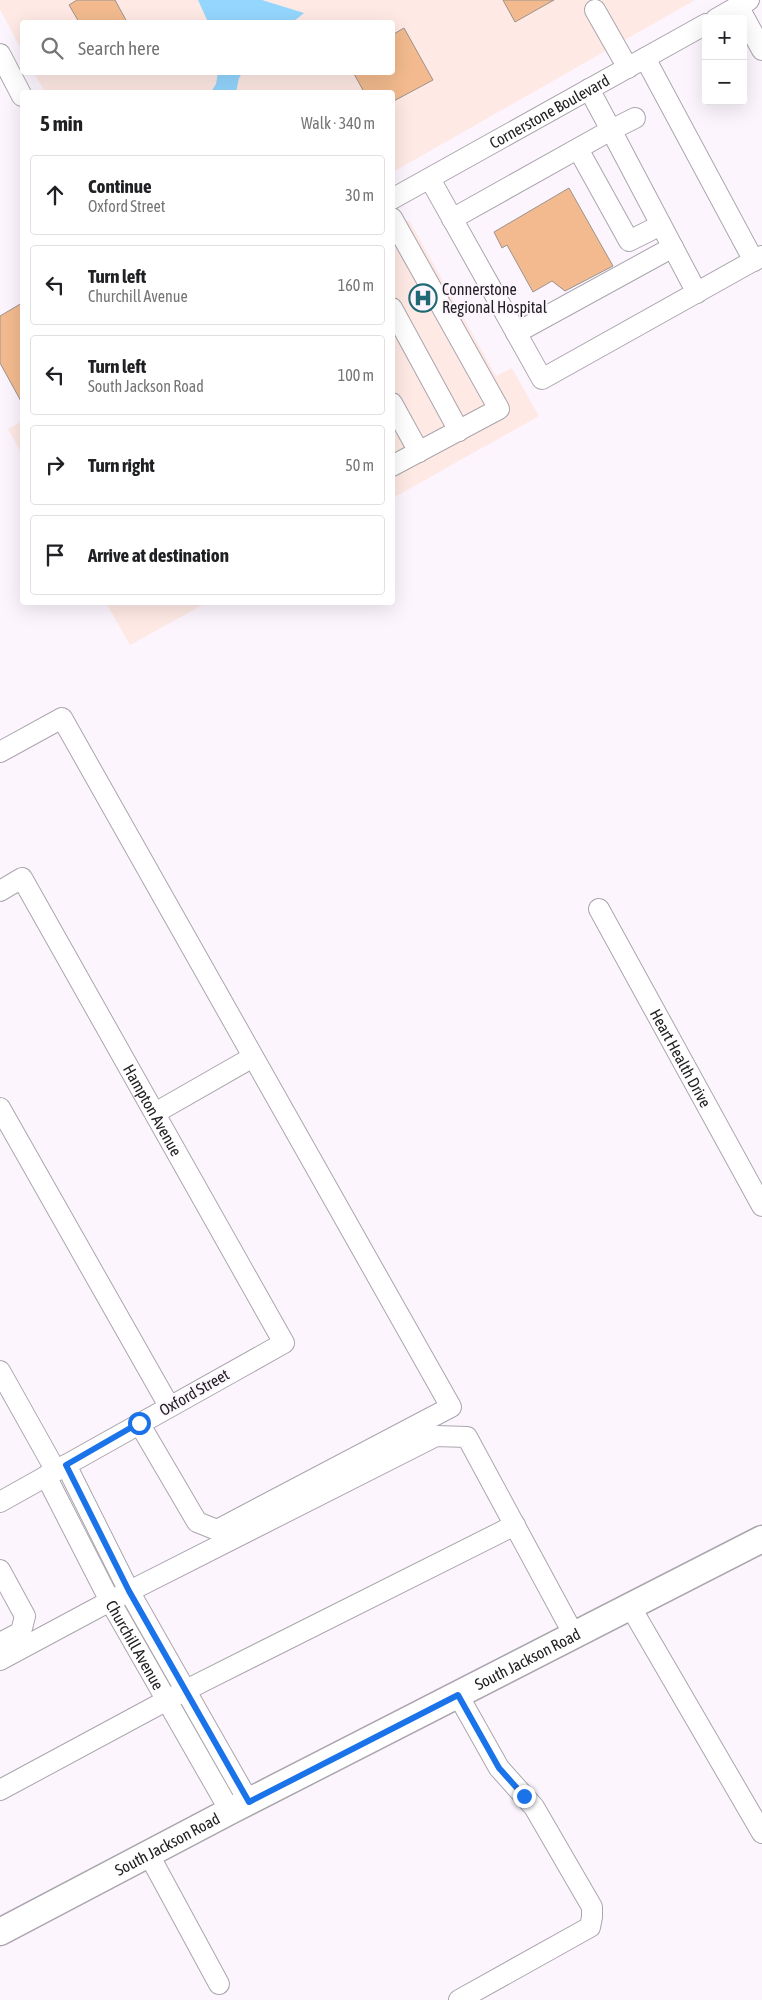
<!DOCTYPE html>
<html lang="en">
<head>
<meta charset="utf-8">
<style>
  :root { --surface:#fff; --page:#f2f2f2; --text:#202124; --muted:#757577; --line:#e0e0e0 }
  body { margin:0; font-family:"Asap Condensed",sans-serif; background:var(--page); color:var(--text) }
  .controls { position:absolute; right:15px; top:15px; display:grid; overflow:hidden; border-radius:5px; box-shadow:0 5px 20px #0002 }
  .controls button { width:45px; height:45px; display:grid; place-items:center; padding:0; border:0; border-bottom:1px solid var(--line); background:var(--surface); color:var(--text); font:25px sans-serif }
  .stop { position:absolute; width:15px; height:15px; margin:-11px; border:4px solid #1a73e8; border-radius:50%; background:#fff }
  .stop.end { background:#1a73e8; border-color:#fff; box-shadow:0 1px 5px #0008 }
  .list { margin:0; padding:0; list-style:none }
  h2 { display:flex; justify-content:space-between; align-items:center; height:65px; margin:0; padding:0 20px; font-size:21px }
  h2 small { font-size:16px; font-weight:400; color:var(--muted) }
  .list li { display:grid; grid-template-columns:32px 1fr auto; gap:15px; align-items:center; box-sizing:border-box; height:80px; margin:0 10px 10px; padding:0 10px; border:1px solid var(--line); border-radius:5px }
  .list b { display:block; font-size:19px; white-space:nowrap }
  .list p { margin:0; font-size:16px; white-space:nowrap; color:var(--muted) }
  .list em { font-size:16px; font-style:normal; color:var(--muted) }
  .icon { flex:none; width:28px; height:28px; fill:none; stroke:currentColor; stroke-width:2; stroke-linecap:round; stroke-linejoin:round }
  .map { position:relative; flex:none; width:762px; height:2000px; overflow:hidden }
  .search { position:absolute; background:var(--surface); box-shadow:0 5px 20px #0002; left:20px; top:20px; width:375px; height:55px; display:flex; align-items:center; gap:12px; box-sizing:border-box; padding:0 18px; border-radius:5px; color:var(--muted); font-size:19px }
  .panel { position:absolute; background:var(--surface); box-shadow:0 5px 20px #0002; left:20px; top:90px; width:375px; height:515px; border-radius:5px }
  .map>svg:first-child { display:block }
  .commercial { fill:#fee9e4 }
  .water { fill:#94d6fe }
  .building { fill:#f2ba8e; stroke:#9b938e }
  .lines { fill:none; stroke-linecap:round; stroke-linejoin:round }
  .minor-casing { stroke:#aba5ad; stroke-width:22 }
  .major-casing { stroke:#aba5ad; stroke-width:29 }
  .minor { stroke:#fff; stroke-width:20 }
  .major { stroke:#fff; stroke-width:26 }
  .route { stroke:#1a73e8; stroke-width:6 }
  .labels { text-anchor:middle; stroke-width:4; stroke-linejoin:round; paint-order:stroke }
  .street-label { font-size:16px; fill:#222022; stroke:#fcf5fe }
  .poi-label { font-size:16px; fill:#222022; stroke:#fcf5fe; text-anchor:start }
</style>
</head>
<body>
<div class="map">
<svg width="762" height="2000" viewBox="0 0 762 2000">
  <rect width="100%" height="100%" fill="#fcf5fe"/>
  <path class="commercial" d="M0,0h695l-302,172 -1,-80h-347l-11,-19 358,-1v-50h-370v29l-22,-42z
    M409,220l87,156 16,-8 27,48 -146,82 -1,-269z
    M22,421v34l-14,-26z
    M106,603h100l-76,42z"/>
  <path class="water" d="M198,0h64l42,13 -11,9h-85z
    M218,73h24l-3,5 -3,14h-25l5,-8z"/>
  <path class="building" d="M77,0h38l12,22h-48l-10,-17z
    M503,0h51l-39,22z
    M404,28l29,52 -41,22v-10h-28l-11,-20h39v-37z
    M569,188l44,78 -48,25 -13,-10 -19,11 -26,-47 -5,3 -8,-16z
    M22,303v100l-22,-40v-47z"/>
  <g class="lines">
    <g class="minor-casing">
      <g id="minor">
        <path d="M738,6l24,44"/>
        <path d="M595,10l33,58"/>
        <path d="M716,19l33,-19"/>
        <path d="M0,54l22,42"/>
        <path d="M645,58l109,203"/>
        <path d="M589,89l22,41 24,-12"/>
        <path d="M578,149l51,92 32,-16"/>
        <path d="M430,179l112,200 220,-123"/>
        <path id="s1" d="M392,199l314,-175"/>
        <path d="M392,218l107,191 -107,57"/>
        <path d="M452,219l159,-89 86,163"/>
        <path d="M392,308l67,123"/>
        <path d="M516,333l157,-86"/>
        <path d="M392,403l27,49"/>
        <path d="M0,752l62,-34 389,689 -234,123 -20,-8 -58,-99"/>
        <path id="s2" d="M0,891l22,-13 262,465 -284,159"/>
        <path id="s3" d="M599,909l163,297"/>
        <path d="M0,1108l169,298"/>
        <path d="M155,1113l98,-56"/>
        <path d="M0,1371l56,100"/>
        <path d="M66,1465l63,126 120,211"/>
        <path id="s4" d="M46,1476l64,125 120,210"/>
        <path d="M0,1570l25,46 -4,16 -21,11"/>
        <path d="M630,1606l132,227"/>
        <path d="M0,1660l110,-59 326,-165 31,1 107,198"/>
        <path d="M458,1695l41,73 35,39 58,100v10l-2,10 -131,73"/>
        <path d="M0,1790l184,-99 331,-166"/>
        <path d="M148,1853l71,131"/>
      </g>
    </g>
    <g class="major-casing">
      <g id="major">
        <path id="s5" d="M0,1932l230,-121 532,-272"/>
      </g>
    </g>
    <use href="#minor" class="minor"/>
    <use href="#major" class="major"/>
  </g>
  <g class="lines">
    <path class="route" d="M139,1423l-73,42 63,126 120,211 209,-107 41,73 25,28"/>
  </g>
  <defs>
    <g id="hospital-ring" transform="scale(1.4375)"><circle r="9.5" fill="#fcf5fe" stroke="#1e6973" stroke-width="1.5"/><path d="M-5-5h3v3.5h4V-5h3V5h-3V1.5h-4V5h-3Z" fill="#1e6973"/></g>
  </defs>
  <g fill-rule="evenodd">
    <use href="#hospital-ring" x="423" y="298"/>
  </g>
  <g class="labels">
    <g class="street-label">
      <text dy="6" stroke="none"><textPath href="#s1" startOffset="180">Cornerstone Boulevard</textPath></text>
      <text dy="6" stroke="none"><textPath href="#s3" startOffset="170">Heart Health Drive</textPath></text>
      <text dy="6" stroke="none"><textPath href="#s2" startOffset="292">Hampton Avenue</textPath></text>
      <text transform="translate(194 1392) rotate(-30)" y="6">Oxford Street</text>
      <text dy="6" stroke="none"><textPath href="#s4" startOffset="191">Churchill Avenue</textPath></text>
      <text dy="6" stroke="none"><textPath href="#s5" startOffset="594">South Jackson Road</textPath></text>
      <text dy="6" stroke="none"><textPath href="#s5" startOffset="189">South Jackson Road</textPath></text>
    </g>
    <g class="poi-label">
      <text x="442" y="295">Connerstone<tspan x="442" dy="18">Regional Hospital</tspan></text>
    </g>
  </g>
</svg>
<div class="controls">
<button>+</button>
<button>−</button>
</div>
<div class="stop" style="left:139px;top:1423px"></div>
<div class="stop end" style="left:524px;top:1796px"></div>
<div class="search"><svg class="icon" aria-label="search" viewBox="0 0 24 24"><circle cx="10" cy="10" r="6"/><path d="M15 15l6 6"/></svg>Search here</div>
<section class="panel">
<h2>5 min<small>Walk · 340 m</small></h2>
<ul class="list">
<li><svg class="icon" aria-label="ahead" viewBox="0 0 24 24"><path d="M12 20V5M6 11l6-6 6 6"/></svg><div><b>Continue</b><p>Oxford Street</p></div><em>30 m</em></li>
<li><svg class="icon" aria-label="left" viewBox="0 0 24 24"><path d="M17 20v-9H6M10 6l-5 5 5 5"/></svg><div><b>Turn left</b><p>Churchill Avenue</p></div><em>160 m</em></li>
<li><svg class="icon" aria-label="left" viewBox="0 0 24 24"><path d="M17 20v-9H6M10 6l-5 5 5 5"/></svg><div><b>Turn left</b><p>South Jackson Road</p></div><em>100 m</em></li>
<li><svg class="icon" aria-label="right" viewBox="0 0 24 24"><path d="M7 20v-9h11M14 6l5 5-5 5"/></svg><div><b>Turn right</b></div><em>50 m</em></li>
<li><svg class="icon" aria-label="arrive" viewBox="0 0 24 24"><path d="M6 21V4h12l-3 4 3 4H6"/></svg><div><b>Arrive at destination</b></div></li>
</ul>
</section>
</div>
</body>
</html>
